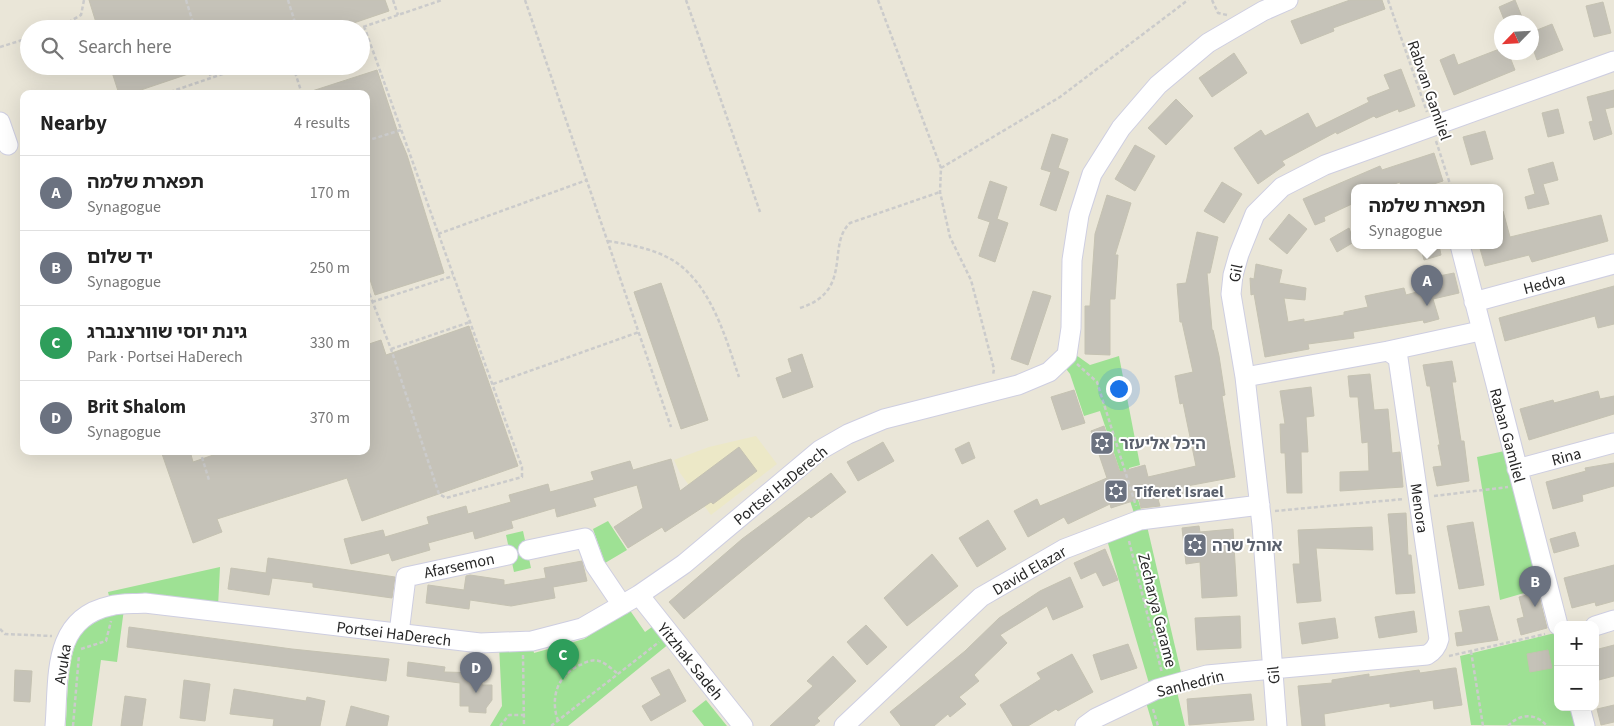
<!DOCTYPE html>
<html lang="en">
<head>
<meta charset="utf-8">
<style>
  :root { --surface:#fff; --page:#f6f6f6; --text:#222; --muted:#767676; --line:#e0e0e0; --accent:#db2777 }
  body { margin:0; font-family:"Source Sans 3","Noto Sans Hebrew",sans-serif; background:var(--page); color:var(--text) }
  .controls { position:absolute; right:15px; bottom:15px; display:grid; overflow:hidden; border-radius:10px; box-shadow:0 5px 20px #0002 }
  .controls button { width:45px; height:45px; display:grid; place-items:center; padding:0; border:0; border-bottom:1px solid var(--line); background:var(--surface); color:var(--text); font:25px sans-serif }
  .compass { position:absolute; left:1494px; top:15px; width:45px; height:45px; border-radius:50%; background:var(--surface); box-shadow:0 5px 20px #0002; rotate:245deg }
  .you { position:absolute; left:1118px; top:388px; width:18px; height:18px; margin:-12px; border:4px solid #fff; border-radius:50%; background:#1a73e8; box-shadow:0 0 0 8px #1a73e833 }
  .badge { display:grid; place-items:center; width:32px; height:32px; border-radius:50%; background:var(--accent); color:#fff; font-size:16px; font-weight:700 }
  .pin { position:absolute; translate:-50% -41px; filter:drop-shadow(0 1px 2px #0008) }
  .pin::after { content:''; position:absolute; top:26px; width:18px; height:15px; background:inherit; clip-path:polygon(0 0,100% 0,50% 100%) }
  .popup { position:absolute; left:1351px; top:184px; width:152px; height:65px; box-sizing:border-box; display:grid; place-content:center; border-radius:10px; background:var(--surface); filter:drop-shadow(0 1px 4px #0005); font-size:16px; white-space:nowrap; color:var(--muted) }
  .popup b { font-size:19px; color:var(--text) }
  .popup::after { content:''; position:absolute; left:50%; top:100%; margin-left:-10px; border:10px solid transparent; border-top-color:var(--surface) }
  .list { margin:0; padding:0; list-style:none }
  h2 { display:flex; justify-content:space-between; align-items:center; height:65px; margin:0; padding:0 20px; font-size:21px }
  h2 small { font-size:16px; font-weight:400; color:var(--muted) }
  .list li { display:grid; grid-template-columns:32px 1fr auto; gap:15px; align-items:center; box-sizing:border-box; height:75px; padding:0 20px; border-top:1px solid var(--line) }
  .list b { display:block; font-size:19px; white-space:nowrap }
  .list p { margin:0; font-size:16px; white-space:nowrap; color:var(--muted) }
  .list em { font-size:16px; font-style:normal; color:var(--muted) }
  .icon { flex:none; width:28px; height:28px; fill:none; stroke:currentColor; stroke-width:2; stroke-linecap:round; stroke-linejoin:round }
  .map { position:relative; flex:none; width:1614px; height:726px; overflow:hidden }
  .search { position:absolute; background:var(--surface); box-shadow:0 5px 20px #0002; left:20px; top:20px; width:350px; height:55px; display:flex; align-items:center; gap:12px; box-sizing:border-box; padding:0 18px; border-radius:28px; color:var(--muted); font-size:19px }
  .panel { position:absolute; background:var(--surface); box-shadow:0 5px 20px #0002; left:20px; top:90px; width:350px; height:365px; border-radius:10px }
  .map>svg:first-child { display:block }
  .education { fill:#ece8c7 }
  .green { fill:#9ee194 }
  .building { fill:#c5c2b8; stroke:#c5c2b2 }
  .lines { fill:none; stroke-linecap:round; stroke-linejoin:round }
  .minor-casing { stroke:#cecee1; stroke-width:21 }
  .path { stroke:#cbcbcb; stroke-width:2.5; stroke-dasharray:4 2.5; stroke-linecap:butt }
  .minor { stroke:#fff; stroke-width:19 }
  .labels { text-anchor:middle; stroke-width:4; stroke-linejoin:round; paint-order:stroke }
  .street-label { font-size:16px; fill:#272727; stroke:#fff }
  .worship-label { font-size:16px; font-weight:bold; fill:#5b616d; stroke:#fff; text-anchor:start }
</style>
</head>
<body>
<div class="map">
<svg width="1614" height="726" viewBox="0 0 1614 726">
  <rect width="100%" height="100%" fill="#eae6d8"/>
  <path class="education" d="M756,436l21,28 -66,51 -31,-42 -6,-13 35,-13z"/>
  <path class="green" d="M1069,350l21,15 29,-9 21,109 -11,3 13,45 -7,3 -35,-105 -16,5 -14,-42 -9,-12z
    M1509,450l33,138 -42,12 -23,-143z
    M608,521l19,29 -22,13 -12,-34z
    M1147,526l36,155 -8,2 10,43h-32l-8,-27 7,-4 -4,-15 -41,-140z
    M523,531l8,37 -17,4 -8,-37z
    M220,567l-2,40 -107,-3 -3,-12z
    M124,609l-7,53 -16,-2 -9,66h-26c2,-30 0,-91 28,-109 7,-5 22,-6 30,-8z
    M629,609l16,23 11,-8 14,19 -102,83h-78l12,-20 -3,-61 33,-2 2,10 50,-14z
    M1555,633l3,10v64h17l5,19 -109,-1 -11,-69z
    M706,700l21,26h-23l-12,-15z"/>
  <path class="building" d="M89,0h296l4,11 -53,18h-136l-1,-5 -13,5h-88z
    M1350,0h32l3,9 -52,19 1,3 -33,13 -10,-23z
    M1515,0l9,22h-19l-6,-15z
    M1603,2l8,31 -17,4 -8,-31z
    M1552,24l11,26 -26,10 -5,-14v-14z
    M1502,48v4h6l7,18 -61,25 -14,-35 14,-6 4,11z
    M1234,53l13,20 -35,24 -13,-19z
    M110,66h95l1,2 -77,26h-10z
    M1401,69l14,37 -16,6 -1,-3 -22,9 -2,-2 -37,18 -1,-2 -54,29 3,4 -27,19 -24,-36 27,-18 4,6 43,-23 8,15 53,-26 -2,-4 23,-9 -6,-14z
    M377,70l22,66 8,19 37,118 -69,22 -9,-28v-173h-56l-1,-2z
    M1614,90v17l-9,2 7,25 -18,6 -5,-18 4,-1 -6,-24z
    M1176,99l17,17 -27,29 -18,-17z
    M1558,109l6,24 -16,4 -6,-24z
    M1485,131l8,28 -22,6 -8,-28z
    M1052,134l16,5 -10,29 11,4 -13,39 -16,-6 11,-33 -10,-3z
    M1135,145l20,11 -20,35 -20,-12z
    M1434,153l9,28 -19,6h-23l-1,-5 -14,5h-32v16l-30,14 1,4 -10,4 -12,-26 77,-33 2,4z
    M1553,162l5,18 -15,4 6,20 -21,5 -3,-12 10,-3 -7,-25z
    M990,181l17,6 -10,32 11,4 -13,39 -16,-6 11,-34 -12,-4z
    M1222,182l20,12 -18,29 -20,-12z
    M1107,195l24,8 -16,52h3l-3,44h-5v56l-25,-1v-48h5l5,-72z
    M1500,211h3l7,26 91,-22 7,26 -76,21 -3,-7 -44,11 -6,-21h21z
    M1289,214l18,15 -20,25 -18,-15z
    M1349,228l5,14 -17,10 -7,-13z
    M1197,232l21,5 -8,36h-3l5,57h1l6,26 6,39 -3,1 13,81 -48,9 2,6 -31,7 2,7 -19,2 -2,-9 -28,9 -1,-4 -42,20 -4,-7 -36,20 -14,-26 23,-12 3,7 67,-28 -16,-47 13,-5 16,46 25,-7 3,12 48,-11 -13,-63 -3,1 -5,-28 18,-4 -11,-50h-2l-3,-38 9,-1z
    M1420,245h19l2,10 -17,5z
    M1256,264l26,6 -3,13 27,5 -1,12 -21,-2 4,24 16,-3v3l40,-7v-3l24,-5 -3,-11 39,-8 2,7 35,-10 -2,-9 15,-3 5,20 -26,6 6,20 -15,4 -1,-3 -70,12 1,6 -46,6 1,5 -44,8 -11,-63 -3,1 -1,-17 4,1z
    M661,283l47,137 -27,9 -47,-137z
    M1614,286v38l-16,4 -3,-12 -90,25 -6,-23z
    M1033,291l18,5 -23,69 -17,-6z
    M469,326l49,140 -156,55 -15,-43 -130,41 5,13 -29,11 -32,-92h29l3,11 32,-11h141v-106l15,-5 5,15z
    M802,354l11,33 -30,11 -7,-20 16,-6 -4,-13z
    M1452,361l4,21h-4l9,59h3l5,40 -32,5 -4,-19 9,-1 -4,-21h2l-10,-59h-3l-4,-21z
    M1370,374l4,36 14,-1 4,44 8,-1 3,35 -63,4v-19l29,-1 -1,-29 -6,1 -4,-46h-8l-2,-21z
    M1311,387l3,29 -8,1 2,35h-7l1,41h-15l-2,-40h-4l-1,-29h5l-5,-33z
    M1074,390l11,33 -23,7 -11,-33z
    M1598,391l2,8 14,-3v18l-85,26 -9,-31 33,-9 1,3z
    M883,442l11,19 -36,20 -11,-19z
    M969,442l6,16 -13,6 -7,-15z
    M739,447l18,24 -44,33 -2,-2 -46,30 -3,-5 -34,21 -14,-21 29,-19 -6,-23 -44,13 3,8 -39,11 -2,-9 -44,13 2,7 -38,11 -2,-8 -45,12 2,7 -38,11 -3,-8 -38,11 -7,-25 39,-9 2,7 44,-13 -2,-7 39,-11 2,8 43,-12 -2,-7 39,-11 2,8 44,-12 -3,-8 39,-11 3,9 38,-11 9,32z
    M1614,463v23l-32,9 1,6 -30,8 -7,-27 40,-11 -1,-3z
    M831,473l15,19 -35,26 -2,-2 -125,103 -15,-17 73,-63z
    M1406,513l2,42h3l4,38 -19,1 -8,-80z
    M988,520l18,29 -29,18 -18,-29z
    M1473,522l11,63 -25,4 -12,-63z
    M1199,526l1,6 33,-3 4,67 -35,2 -2,-36 -14,2 -4,-36z
    M1372,527l1,23 -57,-2 5,53 -24,2 -4,-39h7l-2,-34z
    M1575,532l4,14 -25,7 -4,-14z
    M1105,549l13,31 -15,6 -7,-14 -15,7 -7,-16z
    M932,554l26,32 -51,40 -23,-28z
    M268,558l127,19 -3,21 -79,-11v-4l-41,-5 -3,17 -41,-6 3,-21 35,5z
    M582,561l5,20 -34,6 2,11 -44,8 -41,-6 -1,9 -43,-6 2,-18 36,5 2,-14 4,-1 34,5v5l42,-7 -2,-10z
    M1614,565v36l-18,5 -1,-4 -23,6 -8,-30z
    M1070,577l13,30 -30,13 -6,-14 -47,29 7,8 -33,32 5,6 -20,16 7,7 -16,13 -2,-3 -14,12h-33l-11,-14 75,-61 34,-33 41,-27z
    M1538,592l9,36 -26,7 -4,-16 7,-2 -5,-20z
    M1489,606l9,34 -41,6 -2,-13 8,-1 -4,-21z
    M1414,611l3,21 -38,6 -4,-21z
    M1240,616l1,32 -44,2 -2,-32z
    M1335,618l3,20 -36,6 -3,-21z
    M866,625l21,22 -20,18 -20,-23z
    M129,627l163,22 97,10 -3,22 -259,-34z
    M1128,644l9,24 -36,12 -8,-25z
    M1614,645v31l-19,5v-31z
    M1548,650l4,18 -22,4 -3,-18z
    M1072,654l21,38 -35,19 -2,-2 -28,17h-15l-13,-21 41,-26 -4,-6z
    M833,656l23,25 -39,37 3,3 -6,5h-44l43,-40 -6,-5z
    M408,662l37,5 -1,5 38,1v12h10v15l-6,8v5l-17,-1v-6h-9v-23l-53,-7z
    M1454,668h2l6,37 -28,4 -1,-9 -43,7v-4l-66,11 1,12h-23l-4,-40 34,-3v-3l37,-6v3l50,-7 1,3z
    M669,669l17,32 -35,20 -9,-15 19,-11 -10,-17z
    M15,670l17,1 -2,31 -16,-1z
    M184,680l26,4 -5,37 -25,-3z
    M234,689l72,12 1,-4 18,4 -5,25h-47l1,-7 -44,-5z
    M1251,694l3,26 -65,5 -2,-26z
    M125,696l21,3 -4,27h-21z
    M1614,705v17l-13,3 -4,-16z
    M351,706l38,10 -2,10h-41z"/>
  <g class="lines">
    <g class="minor-casing">
      <path id="minor" d="M0,122l8,23
        M1460,245l98,380
        M1474,302l140,-38
        M1388,351l92,-20
        M1517,469l97,-26
        M528,550l57,-12 10,27 27,40
        M639,595l104,131
        M1595,626l19,-6
        M399,633l7,-56 102,-22
        M1580,707l5,19
        M55,726c4,-48 -4,-107 55,-120 11,-3 23,-2 35,-3l335,40 52,-2 50,-13 57,-33 45,-31 136,-114 28,-16 36,-15 134,-34 31,-13 18,-17 4,-27 1,-68 7,-45 13,-41 29,-46 37,-43 50,-42 55,-32 25,-11
        M844,726l137,-129 83,-48 76,-29 120,-15
        M1085,726l11,-8 61,-29 50,-14 220,-20c7,-4 10,-8 12,-16l-41,-281 -10,-7 -143,26
        M1277,726l-15,-201 -17,-148 -14,-83 2,-19 6,-21 16,-40 27,-27 43,-22 289,-104"/>
    </g>
    <path class="path" d="M186,0l9,29
      M288,0l9,29
      M393,0l5,15
      M525,0l146,427
      M686,0l74,212
      M878,0l63,168 -1,24 10,45 21,43 23,89 -1,6
      M1212,0l6,13 9,2
      M1388,0l39,112
      M364,26l158,441v10l-76,21 -7,-4 -48,-145 -25,-64
      M57,29l24,-14 3,-15
      M357,29l85,-29
      M0,47l29,-9
      M207,66l4,12
      M293,66l9,28
      M164,94l82,-28
      M366,141l35,-11
      M1436,141l15,46
      M941,168l119,-71 128,-97
      M438,234l149,-54
      M608,241c25,4 53,9 73,25 32,26 45,73 58,111
      M372,302l81,-26
      M800,308c54,-17 26,-63 50,-85l90,-31
      M391,349l79,-27
      M1077,364l20,18 39,124
      M493,384l146,-52
      M200,451l9,29
      M1434,496l74,-9
      M1275,511l129,-12
      M1129,541l33,132
      M0,629l5,5 47,2
      M81,649l25,-8 5,-20
      M1471,651l12,75
      M523,655l1,71
      M1449,656l96,-22
      M1153,709l5,17
      M558,721c-8,-23 -1,-46 22,-56 6,-3 13,-6 19,-4 7,2 14,9 19,13
      M73,726l6,-71
      M500,726l9,-11h15
      M551,726l108,-84
      M1508,726c12,-13 28,-13 39,0"/>
    <use href="#minor" class="minor"/>
  </g>
  <defs>
    <g id="synagogue-square" transform="scale(1.25)"><rect x="-9" y="-9" width="18" height="18" rx="4" fill="#6b7280" stroke="#fff"/><path d="M0-6.5L5.6 3.2H-5.6ZM0 6.5L5.6-3.2H-5.6Z" fill="#fff"/></g>
  </defs>
  <g fill-rule="evenodd">
    <use href="#synagogue-square" x="1102" y="443"/>
    <use href="#synagogue-square" x="1116" y="491"/>
    <use href="#synagogue-square" x="1195" y="545"/>
  </g>
  <g class="labels">
    <g class="street-label">
      <text transform="translate(1430 90) rotate(71)" y="6">Rabvan Gamliel</text>
      <text transform="translate(1235 273) rotate(-79)" y="6">Gil</text>
      <text transform="translate(1544 283) rotate(-15)" y="6">Hedva</text>
      <text transform="translate(1508 435) rotate(75)" y="6">Raban Gamliel</text>
      <text transform="translate(1566 456) rotate(-15)" y="6">Rina</text>
      <text transform="translate(780 485) rotate(-39)" y="6">Portsei HaDerech</text>
      <text transform="translate(1420 508) rotate(82)" y="6">Menora</text>
      <text transform="translate(459 565) rotate(-12)" y="6">Afarsemon</text>
      <text transform="translate(1029 570) rotate(-30)" y="6">David Elazar</text>
      <text transform="translate(1158 610) rotate(76)" y="6">Zecharya Garame</text>
      <text transform="translate(394 633) rotate(7)" y="6">Portsei HaDerech</text>
      <text transform="translate(691 661) rotate(51)" y="6">Yitzhak Sadeh</text>
      <text transform="translate(62 664) rotate(-81)" y="6">Avuka</text>
      <text transform="translate(1273 675) rotate(-95)" y="6">Gil</text>
      <text transform="translate(1190 683) rotate(-14)" y="6">Sanhedrin</text>
    </g>
    <g class="worship-label">
      <text x="1120" y="449">היכל אליעזר</text>
      <text x="1134" y="497">Tiferet Israel</text>
      <text x="1212" y="551">אוהל שרה</text>
    </g>
  </g>
</svg>
<div class="controls">
<button>+</button>
<button>−</button>
</div>
<svg class="compass" viewBox="-18 -18 36 36"><path d="M0-13l5 13h-10z" fill="#e53935"/><path d="M0 13l5-13h-10z" fill="#767676"/></svg>
<div class="you"></div>
<div class="pin badge" style="left:1427px;top:306px;background:#6b7280">A</div>
<div class="popup"><b>תפארת שלמה</b>Synagogue</div>
<div class="pin badge" style="left:1535px;top:607px;background:#6b7280">B</div>
<div class="pin badge" style="left:563px;top:680px;background:#2e9e5b">C</div>
<div class="pin badge" style="left:476px;top:693px;background:#6b7280">D</div>
<div class="search"><svg class="icon" aria-label="search" viewBox="0 0 24 24"><circle cx="10" cy="10" r="6"/><path d="M15 15l6 6"/></svg>Search here</div>
<section class="panel">
<h2>Nearby<small>4 results</small></h2>
<ul class="list">
<li><span class="badge" style="background:#6b7280">A</span><div><b>תפארת שלמה</b><p>Synagogue</p></div><em>170 m</em></li>
<li><span class="badge" style="background:#6b7280">B</span><div><b>יד שלום</b><p>Synagogue</p></div><em>250 m</em></li>
<li><span class="badge" style="background:#2e9e5b">C</span><div><b>גינת יוסי שוורצנברג</b><p>Park · Portsei HaDerech</p></div><em>330 m</em></li>
<li><span class="badge" style="background:#6b7280">D</span><div><b>Brit Shalom</b><p>Synagogue</p></div><em>370 m</em></li>
</ul>
</section>
</div>
</body>
</html>
